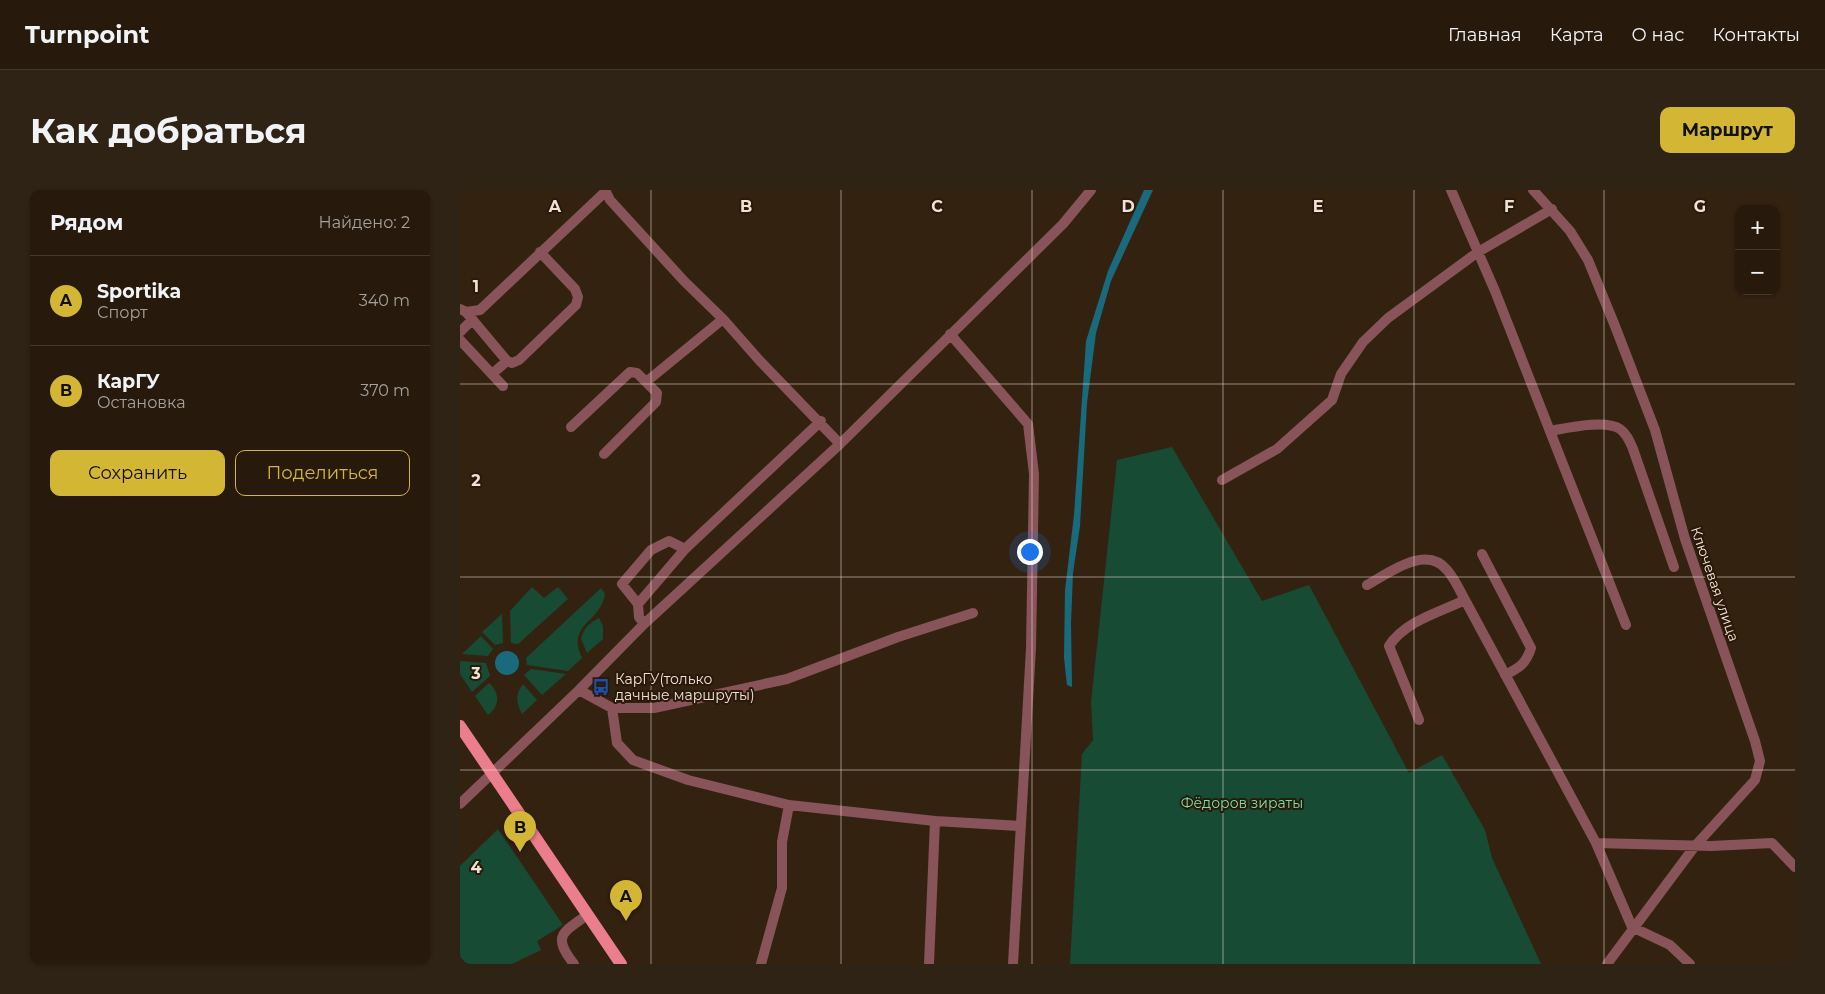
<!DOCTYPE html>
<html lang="ru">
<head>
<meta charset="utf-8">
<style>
  :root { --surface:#271a0d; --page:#2f2316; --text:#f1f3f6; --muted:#a4a19d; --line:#43382e; --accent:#d4b635 }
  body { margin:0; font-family:Montserrat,sans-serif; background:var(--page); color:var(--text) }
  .controls { position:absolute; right:15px; top:15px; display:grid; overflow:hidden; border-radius:10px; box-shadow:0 1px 4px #0004 }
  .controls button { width:45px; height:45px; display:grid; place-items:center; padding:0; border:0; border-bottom:1px solid var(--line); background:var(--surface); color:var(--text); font:25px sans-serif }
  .you { position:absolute; left:569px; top:361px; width:18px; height:18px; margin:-12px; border:4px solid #fff; border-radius:50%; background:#1a73e8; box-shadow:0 0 0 8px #1a73e833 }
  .badge { display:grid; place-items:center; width:32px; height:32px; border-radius:50%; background:var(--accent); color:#111; font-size:16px; font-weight:700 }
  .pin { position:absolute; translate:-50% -41px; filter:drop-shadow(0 1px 2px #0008) }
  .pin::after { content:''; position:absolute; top:26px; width:18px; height:15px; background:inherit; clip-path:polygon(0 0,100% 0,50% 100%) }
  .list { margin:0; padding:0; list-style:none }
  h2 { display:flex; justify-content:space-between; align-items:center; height:65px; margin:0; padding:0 20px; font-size:21px }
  h2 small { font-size:16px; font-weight:400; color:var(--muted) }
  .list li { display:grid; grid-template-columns:32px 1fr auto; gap:15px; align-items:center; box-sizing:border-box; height:90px; padding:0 20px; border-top:1px solid var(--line) }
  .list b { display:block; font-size:19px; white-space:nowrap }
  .list p { margin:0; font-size:16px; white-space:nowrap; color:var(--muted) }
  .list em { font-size:16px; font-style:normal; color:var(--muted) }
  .actions { display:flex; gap:10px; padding:15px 20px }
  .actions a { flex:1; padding:11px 0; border:1px solid var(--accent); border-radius:10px; text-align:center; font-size:18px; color:var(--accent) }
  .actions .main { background:var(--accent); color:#111 }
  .map { position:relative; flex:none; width:1335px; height:774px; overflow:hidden; border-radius:10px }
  header { display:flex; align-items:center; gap:30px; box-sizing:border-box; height:70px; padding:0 25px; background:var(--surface); border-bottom:1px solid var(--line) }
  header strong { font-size:24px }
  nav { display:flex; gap:28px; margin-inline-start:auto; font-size:18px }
  .intro { display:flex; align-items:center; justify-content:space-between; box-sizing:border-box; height:120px; padding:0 30px }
  h1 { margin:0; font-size:35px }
  .button { padding:12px 22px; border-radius:10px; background:var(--accent); color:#111; font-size:18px; font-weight:700 }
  main { display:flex; gap:30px; padding:0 30px }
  aside { flex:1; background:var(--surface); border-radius:10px; box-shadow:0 1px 4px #0004 }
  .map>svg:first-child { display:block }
  .green { fill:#174b34 }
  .water { fill:#196a7c }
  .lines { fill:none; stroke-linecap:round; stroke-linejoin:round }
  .minor { stroke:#895459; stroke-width:10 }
  .major { stroke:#eb7e8c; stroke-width:12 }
  .grid { fill:none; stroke:#efe3d8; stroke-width:1; stroke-opacity:0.55 }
  .labels { text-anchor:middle; stroke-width:4; stroke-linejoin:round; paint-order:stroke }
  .street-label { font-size:14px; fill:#efe3d8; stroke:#2a1808 }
  .poi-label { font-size:14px; fill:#efe3d8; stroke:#2a1808; text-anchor:start }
  .park-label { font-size:14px; fill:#72e1ad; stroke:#2a1808 }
  .grid-label { font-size:16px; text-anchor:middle; font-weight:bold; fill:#efe3d8; stroke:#2a1808; stroke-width:4; stroke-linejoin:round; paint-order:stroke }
</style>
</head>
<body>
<header>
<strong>Turnpoint</strong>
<nav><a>Главная</a><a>Карта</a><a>О нас</a><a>Контакты</a></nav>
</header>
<div class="intro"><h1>Как добраться</h1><a class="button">Маршрут</a></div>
<main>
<aside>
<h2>Рядом<small>Найдено: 2</small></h2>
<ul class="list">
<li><span class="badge">A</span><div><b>Sportika</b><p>Спорт</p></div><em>340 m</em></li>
<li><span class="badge">B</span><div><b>КарГУ</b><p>Остановка</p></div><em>370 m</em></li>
</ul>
<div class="actions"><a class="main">Сохранить</a><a>Поделиться</a></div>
</aside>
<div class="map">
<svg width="1335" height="774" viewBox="0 0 1335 774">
  <rect width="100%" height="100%" fill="#342211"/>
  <path class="green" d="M712,257l90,154 47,-16 100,188 33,-18 43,75 7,28 49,106h-471l12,-210 11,-14 -2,-38 26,-242z
    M72,397l12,11 14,-11 10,12 -50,45 -7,-1 -1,-32z
    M141,398l4,6c-5,30 -39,29 -23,64l-14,13 -41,-6 -1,-7z
    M42,424l1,29 -8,2 -13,-13z
    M139,428l4,8v13l-16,14 -6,-14c3,-11 8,-16 18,-21z
    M21,446l12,13 -5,7 -26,-2z
    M0,471l26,2 4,13 -18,16 -12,-18z
    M71,479l35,5 -24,21 -18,-20z
    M29,493c11,10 11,23 -1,32l-13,-19z
    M63,494l14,16 -15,14c-6,-12 -7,-19 1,-30z
    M38,639l65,96 -26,16 4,9 -29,14h-45l-7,-7v-91z"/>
  <path class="water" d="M684,0h9l-42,91 -15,52 -9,70 -7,123 -7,47 -2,51 1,63 -5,-2 -3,-27 1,-68 9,-75 12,-174 22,-70z
    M35 473a12 12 0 1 1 24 0a12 12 0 1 1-24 0Z"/>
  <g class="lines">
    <path class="minor" d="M145,0l5,10 74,81 39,38
      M991,0l44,101 131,334
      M1073,0l37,41 18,29 27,66 40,104 30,109 70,202 5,20 -5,19 -60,66 -88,118
      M0,119l6,3 14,-2 125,-118
      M6,122l41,49 5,2 7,-3 57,-55 2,-8 -3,-8 -35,-37
      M0,142l12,-12
      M490,144l78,90 6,50 -3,174 -18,316
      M0,150l43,46
      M32,184l15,-13
      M111,237l59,-55 7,1 9,9 77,-63 37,42 80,83
      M1090,241c17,-3 56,-12 70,-2 7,5 10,13 13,20l41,118
      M144,264l52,-52 1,-9 -11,-11
      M762,290l55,-31 55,-49 9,-26 22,-32 25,-24 90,-66 74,-43
      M1022,364l49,94c-5,16 -12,20 -26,27
      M907,395c22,-12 59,-41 80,-15 8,9 13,21 18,30l131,243 115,3 61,-3 23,24
      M178,414l-16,-20 29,-34 18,-9 16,8
      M184,434l-5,-7 -1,-13 47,-55 136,-128
      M119,500l33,18h42l133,-29 111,-42 75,-24
      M152,518l5,35 16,17 55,20 101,25 -7,37v46l-21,76
      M959,530l-30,-74c16,-25 51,-34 76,-46
      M0,614l119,-114 65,-66 196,-180 223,-220 28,-34
      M329,615l146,16 -6,143
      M475,631l85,5
      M1136,653l36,84 38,18 20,19
      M114,774c-22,-28 -12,-31 13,-49"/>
    <path class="major" d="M0,536l161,238"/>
  </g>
  <path class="grid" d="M191,0v774M381,0v774M572,0v774M763,0v774M954,0v774M1144,0v774M0,194h1335M0,387h1335M0,580h1335"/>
  <defs>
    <g id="bus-bare" transform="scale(1.35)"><path d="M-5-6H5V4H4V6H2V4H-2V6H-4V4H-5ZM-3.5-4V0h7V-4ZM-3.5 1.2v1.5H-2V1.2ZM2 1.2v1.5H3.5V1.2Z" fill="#1a4fb4" stroke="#2a1808" stroke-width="2.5" paint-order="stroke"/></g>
  </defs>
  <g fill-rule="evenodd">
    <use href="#bus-bare" x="141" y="497"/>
  </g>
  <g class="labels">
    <g class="street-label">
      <text transform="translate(1255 394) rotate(71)" y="5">Ключевая улица</text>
    </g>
    <g class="poi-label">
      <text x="155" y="494">КарГУ(только<tspan x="155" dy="16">дачные маршруты)</tspan></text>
    </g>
    <g class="park-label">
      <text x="782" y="618">Фёдоров зираты</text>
    </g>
  </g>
  <g class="grid-label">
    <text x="95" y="22">A</text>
    <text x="286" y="22">B</text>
    <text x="477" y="22">C</text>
    <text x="668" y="22">D</text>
    <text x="858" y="22">E</text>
    <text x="1049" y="22">F</text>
    <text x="1240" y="22">G</text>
    <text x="16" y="102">1</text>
    <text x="16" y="296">2</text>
    <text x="16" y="489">3</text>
    <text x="16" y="683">4</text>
  </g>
</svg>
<div class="controls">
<button>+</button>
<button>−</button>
</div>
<div class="you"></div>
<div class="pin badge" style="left:166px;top:731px">A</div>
<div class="pin badge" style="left:60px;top:662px">B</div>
</div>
</main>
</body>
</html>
